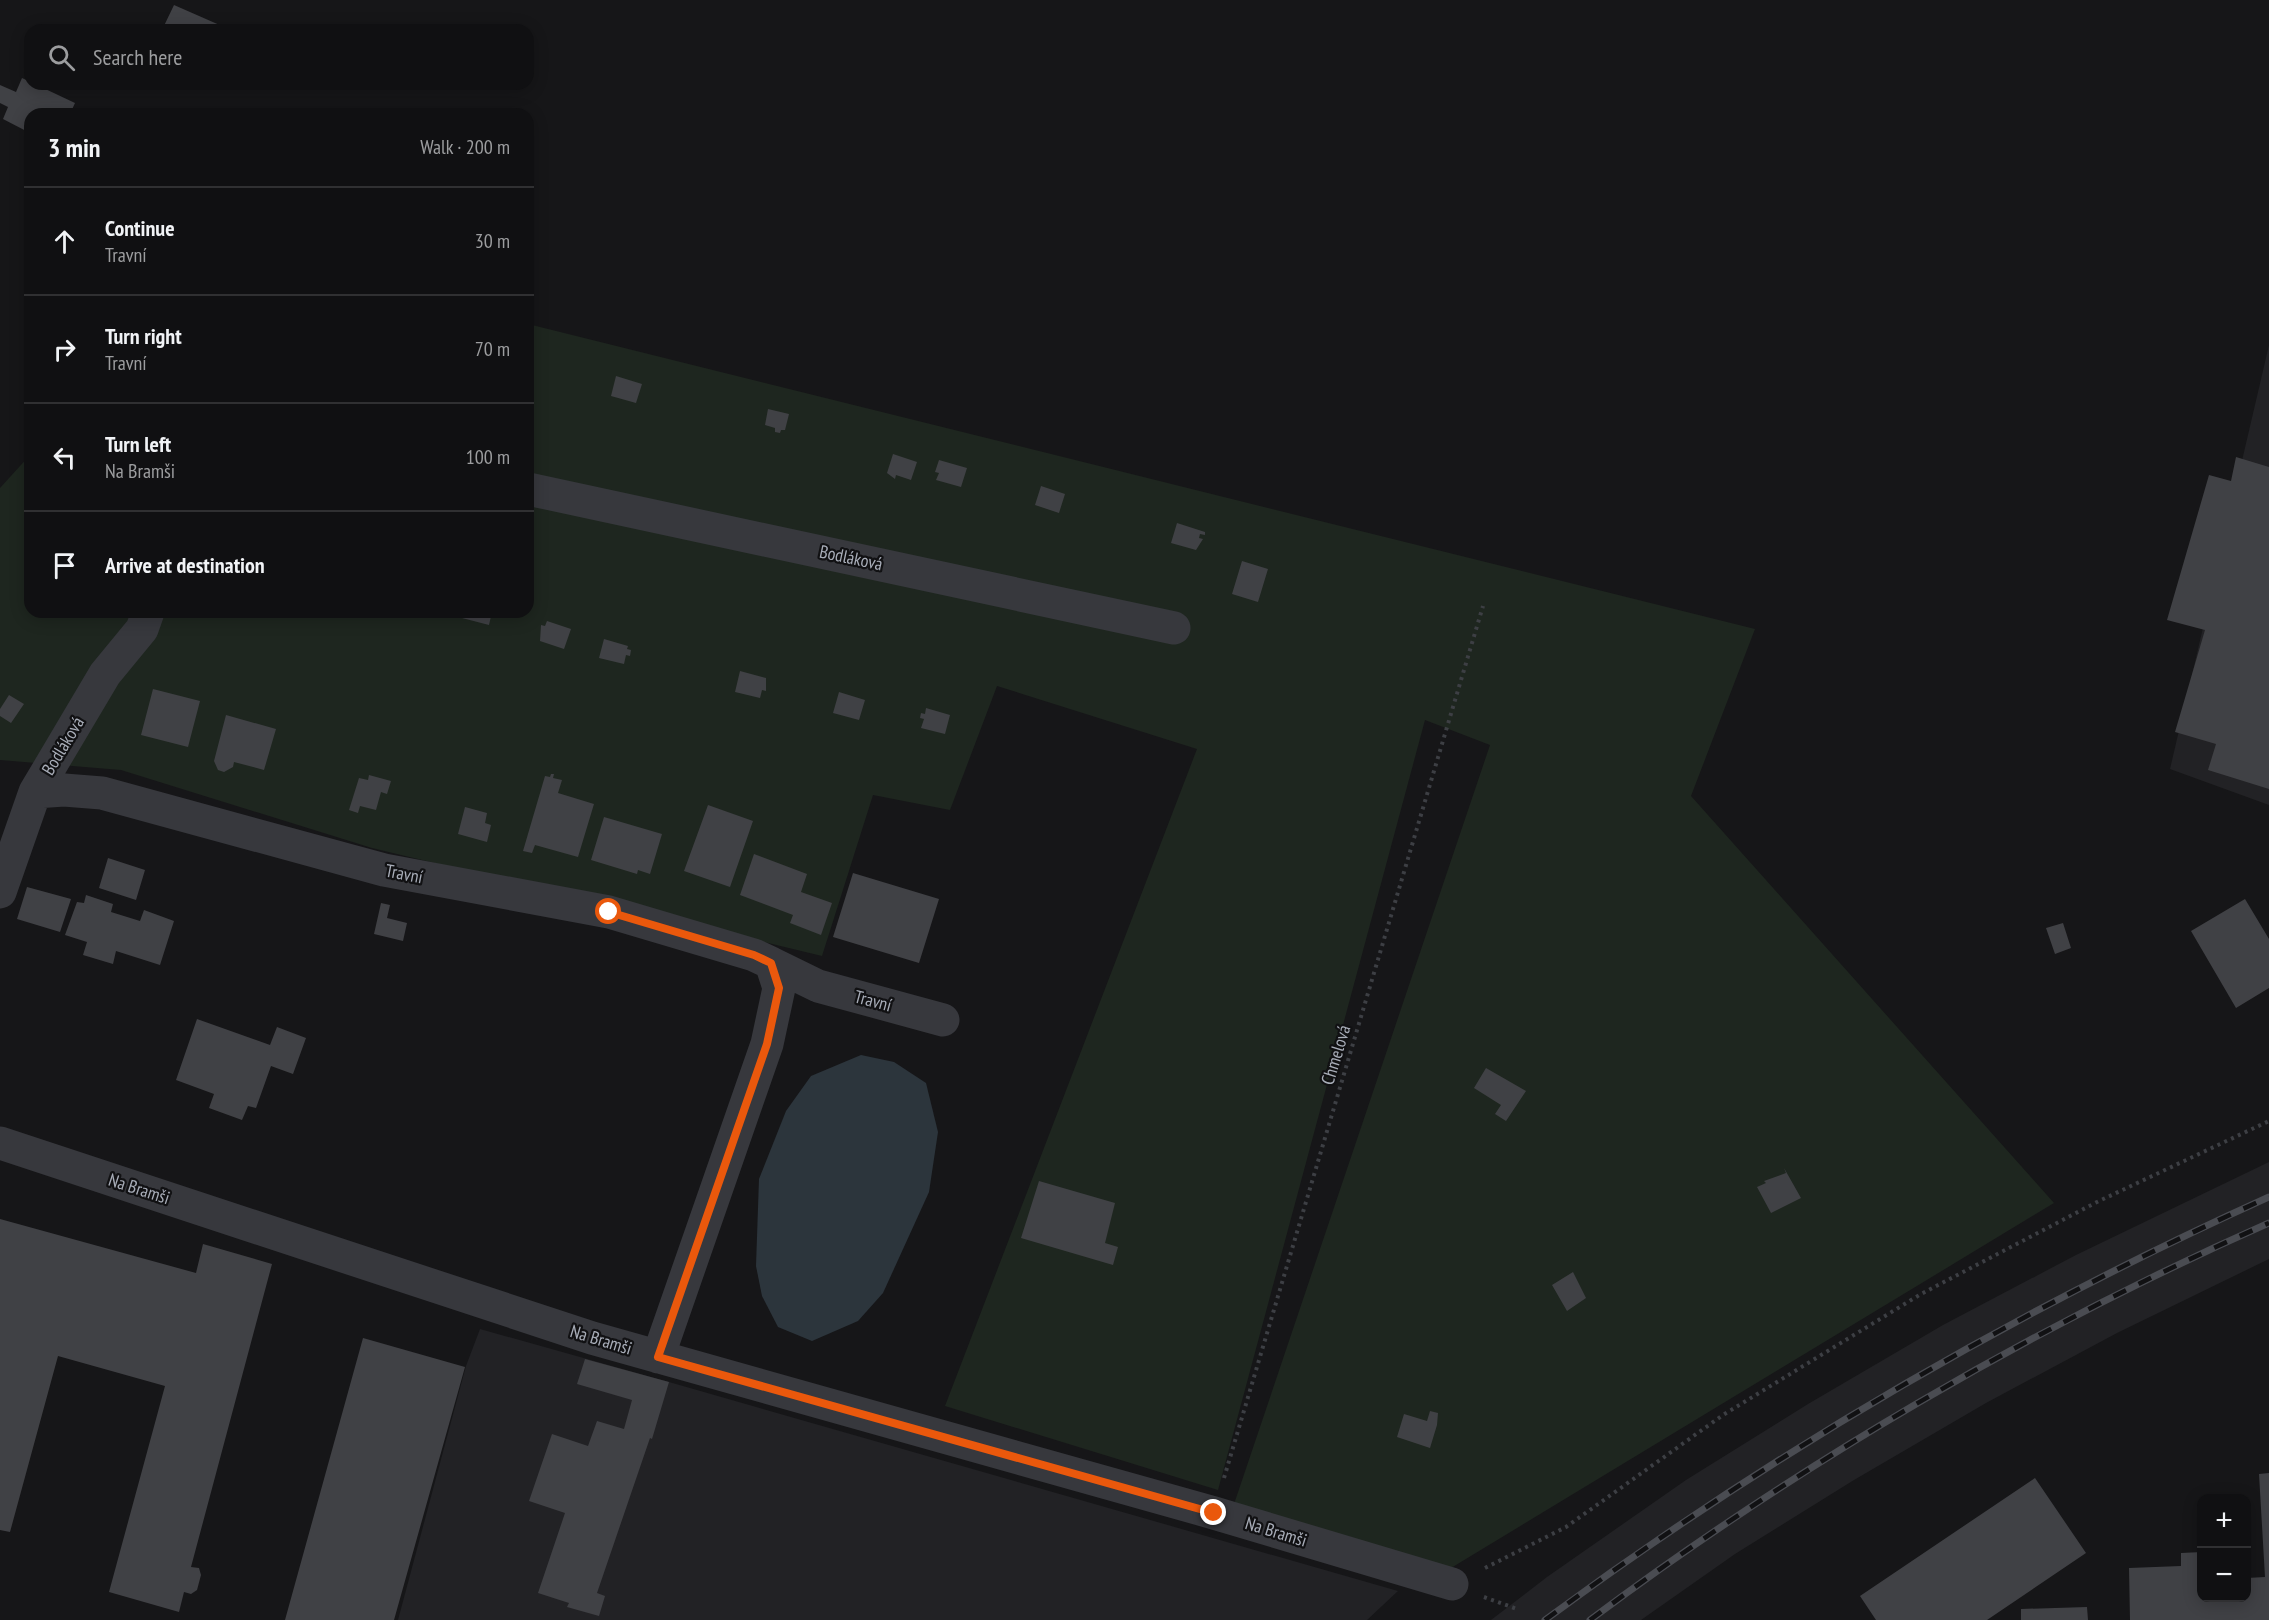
<!DOCTYPE html>
<html lang="en">
<head>
<meta charset="utf-8">
<style>
  :root { --surface:#101012; --page:#1e1e20; --text:#f1f3f6; --muted:#9c9d9f; --line:#303032 }
  body { margin:0; font-family:"PT Sans Narrow",sans-serif; background:var(--page); color:var(--text) }
  .controls { position:absolute; right:18px; bottom:18px; display:grid; overflow:hidden; border-radius:12px; box-shadow:0 3px 15px #0003 }
  .controls button { width:54px; height:54px; display:grid; place-items:center; padding:0; border:0; border-bottom:2px solid var(--line); background:var(--surface); color:var(--text); font:30px sans-serif }
  .stop { position:absolute; width:18px; height:18px; margin:-14px; border:4px solid #ea580c; border-radius:50%; background:#fff }
  .stop.end { background:#ea580c; border-color:#fff; box-shadow:0 2px 6px #0008 }
  .list { margin:0; padding:0; list-style:none }
  h2 { display:flex; justify-content:space-between; align-items:center; height:78px; margin:0; padding:0 24px; font-size:26px }
  h2 small { font-size:20px; font-weight:400; color:var(--muted) }
  .list li { display:grid; grid-template-columns:39px 1fr auto; gap:18px; align-items:center; box-sizing:border-box; height:108px; padding:0 24px; border-top:2px solid var(--line) }
  .list b { display:block; font-size:22px; white-space:nowrap }
  .list p { margin:0; font-size:20px; white-space:nowrap; color:var(--muted) }
  .list em { font-size:20px; font-style:normal; color:var(--muted) }
  .icon { flex:none; width:33px; height:33px; fill:none; stroke:currentColor; stroke-width:2; stroke-linecap:round; stroke-linejoin:round }
  .map { position:relative; flex:none; width:2269px; height:1620px; overflow:hidden }
  .search { position:absolute; background:var(--surface); box-shadow:0 3px 15px #0003; left:24px; top:24px; width:510px; height:66px; display:flex; align-items:center; gap:15px; box-sizing:border-box; padding:0 21px; border-radius:18px; color:var(--muted); font-size:22px }
  .panel { position:absolute; background:var(--surface); box-shadow:0 3px 15px #0003; left:24px; top:108px; width:510px; height:510px; border-radius:18px }
  .map>svg:first-child { display:block }
  .built { fill:#222225 }
  .green { fill:#1e261f }
  .water { fill:#2c353c }
  .building { fill:#404145 }
  .lines { fill:none; stroke-linecap:round; stroke-linejoin:round }
  .path { stroke:#3d3f44; stroke-width:4; stroke-dasharray:3 4.5; stroke-linecap:butt }
  .minor { stroke:#37383d; stroke-width:33 }
  .rail-casing { stroke:#4a4c52; stroke-width:7 }
  .rail { stroke:#111113; stroke-width:4.5; stroke-dasharray:14; stroke-linecap:butt }
  .route { stroke:#ea580c; stroke-width:8 }
  .labels { text-anchor:middle; stroke-width:4.5; stroke-linejoin:round; paint-order:stroke }
  .street-label { font-size:18px; fill:#a8adb8; stroke:#111113 }
</style>
</head>
<body>
<div class="map">
<svg width="2269" height="1620" viewBox="0 0 2269 1620">
  <rect width="100%" height="100%" fill="#161618"/>
  <path class="built" d="M2269,345v460l-99,-36z
    M2269,1162v97l-152,74 -131,70 -132,77 -119,74 -94,66h-150l56,-43 139,-97 122,-76 135,-79 133,-70z
    M480,1329l189,53 729,209 -31,29h-969l68,-254z"/>
  <path class="green" d="M528,324l1227,305 -64,167 363,407 -603,365 -219,-58 258,-765 -65,-25 -207,770 -273,-84 252,-657 -200,-63 -47,124 -77,-15 -51,161 -450,-108 -251,-78 -121,-10v-272l30,-33v157h498z"/>
  <path class="water" d="M861,1055l33,7 32,21 12,49 -9,60 -46,101 -25,28 -46,20 -34,-14 -16,-31 -6,-30 3,-87 27,-68 25,-35z"/>
  <path class="building" d="M174,5l57,25h-69z
    M22,78l53,25 -5,11h-40v19l-27,-14 5,-12 -8,-4v-18l16,7z
    M616,376l26,8 -6,19 -25,-7z
    M768,409l21,5 -4,16h-4l-1,3 -5,-1v-4l-10,-3z
    M893,454l24,8 -6,18 -15,-5 -1,4 -8,-6z
    M2236,457l33,10v322l-61,-19 8,-26 -41,-12 30,-102 -38,-10 42,-145 22,6z
    M939,460l28,8 -6,19 -25,-7 3,-7 -4,-1z
    M1041,486l24,8 -6,19 -24,-8z
    M1177,523l28,9v3l-5,-1 -1,4 4,1 -7,11 -25,-7z
    M1242,561l26,8 -10,33 -26,-8z
    M94,612h14l-3,6z
    M464,612h28l-3,13 -27,-7z
    M547,621l24,8 -7,20 -24,-8 1,-16 4,1z
    M604,639l24,7 -1,3 4,1 -1,6 -4,-1 -2,9 -25,-6z
    M740,671l26,7v13l-4,-1 -2,8 -25,-6z
    M153,689l47,12 -12,46 -47,-12z
    M839,692l26,8 -6,20 -26,-7z
    M9,695l15,9 -13,19 -11,-7v-7z
    M926,708l24,7 -5,19 -24,-6 3,-9 -4,-1 1,-5 4,1z
    M226,715l50,14 -12,41 -30,-8 -1,5 -9,5 -6,-2 -4,-9z
    M551,774h3l-1,4 9,2 -4,13 36,11 -16,53 -43,-12 -3,8 -9,-2 22,-75 5,1z
    M369,775l22,6 -4,13 -6,-2 -5,18 -16,-4 -2,7 -9,-3 10,-32 9,2z
    M708,805l45,16 -23,66 -46,-16z
    M465,807l22,6 -2,10 6,2 -4,17 -29,-8z
    M604,817l58,17 -12,40 -12,-4 -1,4 -46,-14z
    M754,854l53,20 -6,18 31,11 -11,32 -31,-12 3,-8 -53,-20z
    M108,858l37,12 -9,30 -37,-12z
    M853,873l86,26 -20,64 -86,-26z
    M27,887l44,12 -11,33 -43,-13z
    M86,895l27,9 -2,8 29,9 4,-11 30,11 -14,44 -44,-14 -3,13 -30,-9 4,-13 -22,-7 12,-33 7,1z
    M2245,899l24,40v49l-33,20 -45,-77z
    M381,903l9,2 -3,13 20,5 -4,18 -29,-7z
    M2063,923l8,25 -16,6 -9,-26z
    M197,1019l73,26 7,-18 29,11 -13,36 -22,-8 -15,42 -8,-2 -6,14 -33,-12 5,-14 -38,-14z
    M1486,1068l40,23 -20,30 -11,-7 6,-9 -27,-17z
    M1784,1168l17,30 -30,15 -14,-26 9,-4 -2,-2 22,-8z
    M1039,1181l76,22 -10,40 13,4 -5,18 -92,-27z
    M0,1219l196,54 7,-29 69,20 -81,303 8,1 2,7 -4,15 -6,4 -7,-2 -5,20 -70,-20 56,-206 -107,-30 -48,176 -10,-2z
    M1573,1272l13,26 -19,13 -15,-26z
    M363,1338l102,29 -71,253h-109z
    M585,1359l84,23 -17,57 -2,-1 -53,155 8,3 -6,20 -32,-9 2,-4 -31,-10 27,-80 -36,-12 23,-67 36,12 9,-25 27,8 8,-29 -55,-16z
    M1430,1411l8,2 -1,12 -7,23 -33,-11 7,-23 23,7z
    M2269,1473v147h-139l-1,-52 52,-2v-13l21,-1v46h45v-20l18,-1 -6,-103z
    M2035,1478l51,75 -99,67h-111l-16,-24z
    M2087,1607l1,13h-67v-11z"/>
  <g class="lines">
    <path class="path" d="M1224,1478l259,-872
      M1485,1568l81,-41 157,-112 198,-121 176,-92 172,-81
      M1484,1597l33,12"/>
    <path class="minor" d="M528,489l646,139
      M35,792l29,-2 38,3 282,77 225,42 145,43 17,8 8,25 -12,56 -109,313
      M0,892l35,-100 70,-118 37,-45 6,-17
      M771,963l47,23 125,34
      M0,1143l592,195 622,175 238,71"/>
    <g class="rail-casing">
      <path id="rail" d="M1545,1620c225,-166 469,-308 724,-423
        M1590,1620c206,-154 443,-293 679,-397"/>
    </g>
    <use href="#rail" class="rail"/>
  </g>
  <g class="lines">
    <path class="route" d="M609,912l145,43 17,8 8,25 -12,56 -109,313 556,156"/>
  </g>
  <g class="labels">
    <g class="street-label">
      <text transform="translate(851 558) rotate(12)" y="6">Bodláková</text>
      <text transform="translate(63 746) rotate(-59)" y="6">Bodláková</text>
      <text transform="translate(404 874) rotate(11)" y="6">Travní</text>
      <text transform="translate(873 1001) rotate(15)" y="6">Travní</text>
      <text transform="translate(1336 1055) rotate(-73)" y="6">Chmelová</text>
      <text transform="translate(139 1189) rotate(18)" y="6">Na Bramši</text>
      <text transform="translate(601 1340) rotate(17)" y="6">Na Bramši</text>
      <text transform="translate(1276 1532) rotate(17)" y="6">Na Bramši</text>
    </g>
  </g>
</svg>
<div class="controls">
<button>+</button>
<button>−</button>
</div>
<div class="stop" style="left:609px;top:912px"></div>
<div class="stop end" style="left:1214px;top:1513px"></div>
<div class="search"><svg class="icon" aria-label="search" viewBox="0 0 24 24"><circle cx="10" cy="10" r="6"/><path d="M15 15l6 6"/></svg>Search here</div>
<section class="panel">
<h2>3 min<small>Walk · 200 m</small></h2>
<ul class="list">
<li><svg class="icon" aria-label="ahead" viewBox="0 0 24 24"><path d="M12 20V5M6 11l6-6 6 6"/></svg><div><b>Continue</b><p>Travní</p></div><em>30 m</em></li>
<li><svg class="icon" aria-label="right" viewBox="0 0 24 24"><path d="M7 20v-9h11M14 6l5 5-5 5"/></svg><div><b>Turn right</b><p>Travní</p></div><em>70 m</em></li>
<li><svg class="icon" aria-label="left" viewBox="0 0 24 24"><path d="M17 20v-9H6M10 6l-5 5 5 5"/></svg><div><b>Turn left</b><p>Na Bramši</p></div><em>100 m</em></li>
<li><svg class="icon" aria-label="arrive" viewBox="0 0 24 24"><path d="M6 21V4h12l-3 4 3 4H6"/></svg><div><b>Arrive at destination</b></div></li>
</ul>
</section>
</div>
</body>
</html>
